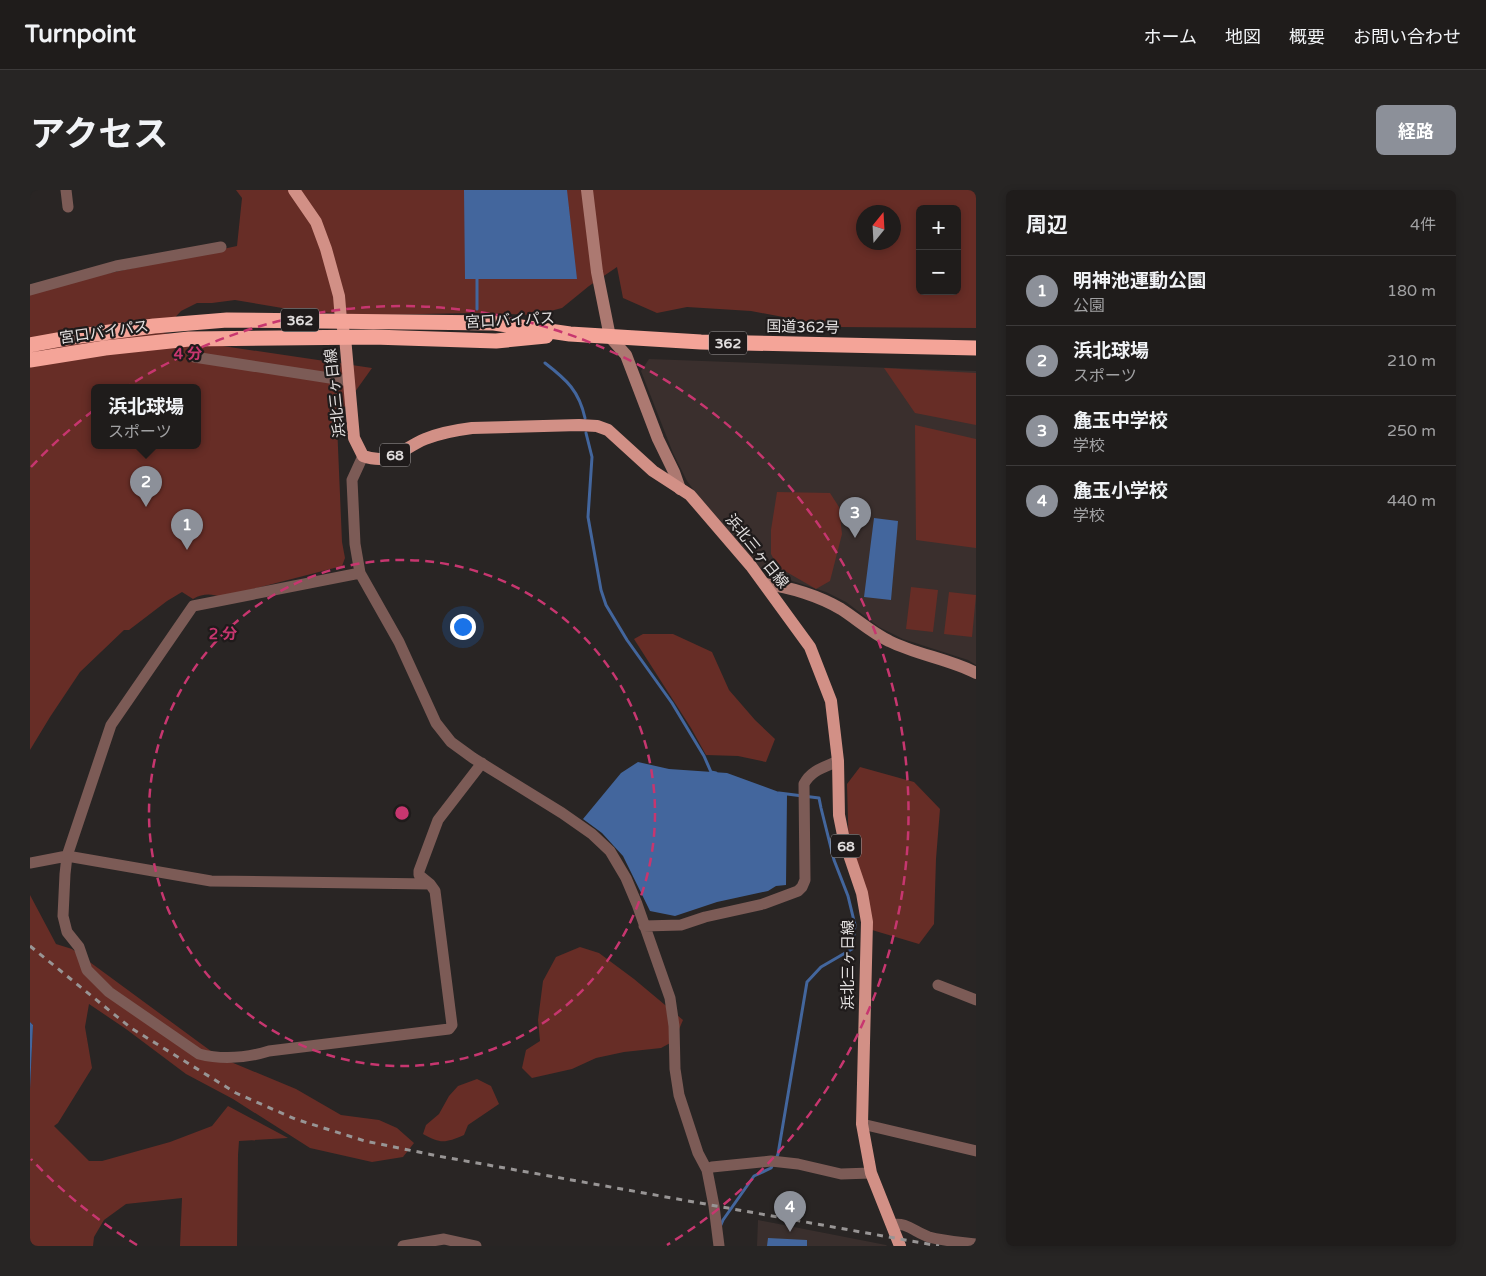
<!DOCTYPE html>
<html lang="ja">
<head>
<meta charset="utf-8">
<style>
  :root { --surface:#1f1c1b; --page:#272524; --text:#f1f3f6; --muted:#a1a1a3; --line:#3c3a3a; --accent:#8c9099 }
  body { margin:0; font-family:"Varela Round","Noto Sans JP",sans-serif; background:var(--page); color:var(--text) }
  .controls { position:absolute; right:15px; top:15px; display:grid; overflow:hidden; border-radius:8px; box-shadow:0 2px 8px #0003 }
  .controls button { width:45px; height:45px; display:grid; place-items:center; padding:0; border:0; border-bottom:1px solid var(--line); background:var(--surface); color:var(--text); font:25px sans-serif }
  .compass { position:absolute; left:826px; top:15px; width:45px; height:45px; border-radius:50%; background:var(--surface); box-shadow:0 2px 8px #0003; rotate:18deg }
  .you { position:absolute; left:432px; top:436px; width:18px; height:18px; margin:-12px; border:4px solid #fff; border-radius:50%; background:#1a73e8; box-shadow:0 0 0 8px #1a73e833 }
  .badge { display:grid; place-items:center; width:32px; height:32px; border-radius:50%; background:var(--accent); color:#fff; font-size:16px; font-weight:700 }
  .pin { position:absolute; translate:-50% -41px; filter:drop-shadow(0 1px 2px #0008) }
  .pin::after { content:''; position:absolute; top:26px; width:18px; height:15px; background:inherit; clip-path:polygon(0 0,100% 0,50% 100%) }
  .popup { position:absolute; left:61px; top:194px; width:110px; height:65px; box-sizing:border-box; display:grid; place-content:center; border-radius:8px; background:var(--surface); filter:drop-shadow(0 1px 4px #0005); font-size:16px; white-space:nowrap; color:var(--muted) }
  .popup b { font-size:19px; color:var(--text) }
  .popup::after { content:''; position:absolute; left:50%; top:100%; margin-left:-10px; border:10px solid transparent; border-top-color:var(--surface) }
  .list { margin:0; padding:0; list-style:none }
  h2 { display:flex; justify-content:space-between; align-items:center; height:65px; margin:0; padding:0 20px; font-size:21px }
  h2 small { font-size:16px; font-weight:400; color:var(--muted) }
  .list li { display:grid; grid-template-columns:32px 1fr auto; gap:15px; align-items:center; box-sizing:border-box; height:70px; padding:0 20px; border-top:1px solid var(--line) }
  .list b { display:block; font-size:19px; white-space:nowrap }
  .list p { margin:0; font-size:16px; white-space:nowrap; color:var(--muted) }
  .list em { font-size:16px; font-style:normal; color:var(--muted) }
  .map { position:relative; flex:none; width:946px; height:1056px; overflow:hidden; border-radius:8px }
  header { display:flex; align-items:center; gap:30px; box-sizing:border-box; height:70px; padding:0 25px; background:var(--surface); border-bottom:1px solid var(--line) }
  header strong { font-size:24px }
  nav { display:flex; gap:28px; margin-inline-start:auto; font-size:18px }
  .intro { display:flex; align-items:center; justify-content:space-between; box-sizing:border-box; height:120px; padding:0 30px }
  h1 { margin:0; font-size:35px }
  .button { padding:12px 22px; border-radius:8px; background:var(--accent); color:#fff; font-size:18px; font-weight:700 }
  main { display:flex; gap:30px; padding:0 30px }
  aside { flex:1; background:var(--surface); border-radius:8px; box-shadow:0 2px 8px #0003 }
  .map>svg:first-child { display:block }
  .built { fill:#3a2f2d }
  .green { fill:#672d26; fill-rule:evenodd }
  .water { fill:#43669d }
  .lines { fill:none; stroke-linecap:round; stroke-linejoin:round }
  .stream { stroke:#43669d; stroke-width:3 }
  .street { stroke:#7c5b56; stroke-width:11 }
  .secondary { stroke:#ac7971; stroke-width:12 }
  .primary { stroke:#d29086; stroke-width:12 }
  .highway { stroke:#f4a498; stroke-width:15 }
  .rail { stroke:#989595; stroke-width:3; stroke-dasharray:6 6; stroke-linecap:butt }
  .ring { fill:none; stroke:#c7366f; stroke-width:2.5; stroke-dasharray:9 6 }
  .labels { text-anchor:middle; stroke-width:4.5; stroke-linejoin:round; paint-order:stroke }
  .shield { fill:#1f1b1b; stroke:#a8a4a4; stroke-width:1 }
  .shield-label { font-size:14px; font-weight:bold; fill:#e2dfdf }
  .street-label { font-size:15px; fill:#e2dfdf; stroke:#1f1b1b }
  .centre { fill:#c7366f; stroke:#1f1b1b; stroke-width:2.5 }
  .ring-label { font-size:15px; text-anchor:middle; font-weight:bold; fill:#c7366f; stroke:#1f1b1b; stroke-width:4.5; stroke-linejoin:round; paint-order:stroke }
</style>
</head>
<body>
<header>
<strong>Turnpoint</strong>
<nav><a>ホーム</a><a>地図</a><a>概要</a><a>お問い合わせ</a></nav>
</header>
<div class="intro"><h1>アクセス</h1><a class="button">経路</a></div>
<main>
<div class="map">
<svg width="946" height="1056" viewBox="0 0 946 1056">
  <rect width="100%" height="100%" fill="#292524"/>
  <path class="built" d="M619,169l327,12v294l-8,-5 -65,-21 -24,-12 -33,-25 -20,-10 -55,-18 -11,-6 -53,-60 -20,-27 -14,-28 -32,-82z
    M728,1030l128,25 1,1h-130z"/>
  <path class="green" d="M206,0h740v138l-140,-1 -85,-16 -64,-4 -30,6 -34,-15 -6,-31 -28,19 -27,22 -27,7 -61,-2 -106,2 -68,-4 -65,-11 -23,3h-15l-16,8 -14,15 -38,-1 87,20 156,23 -30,42 -5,14 5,118 3,16 -3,8 -120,31c-11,-3 -18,-4 -29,2l-11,-7 -15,9 -38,29h-5l-44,42 -30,45 -20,33v-460l207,-44 5,-48zM890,19h37v82h-37zM834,22h30v30h-30zM65,198h102v58h-102z
    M854,178l92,5v52l-61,-12z
    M885,235l61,14v109l-60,-8z
    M747,302l53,1 9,14 3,27 -12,47 -14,8 -38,-22 -7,-13v-24z
    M881,397l27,3 -5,42 -27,-3z
    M919,402l27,3 -4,42 -28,-3z
    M613,444h30l39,18 17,38 26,30 20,19 -9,23 -28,-6 -32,-1 -15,-27 -57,-89z
    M830,577l54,15 26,27 -4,50 -2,65 -15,20 -47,-14 -23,-75 -2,-71z
    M0,705l26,49 16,5 147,108 77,32 45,26 38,5 18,8 17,15 -11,14 -31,5 -62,-14 -77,-49 -47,-25 -60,-45 -37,-25 -4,23 7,41 -34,55 -4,3 35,35h13l68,-19 42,-16 16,-20 60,32 -49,3 -1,14 -1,91h-57l2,-48 -56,6 -22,16 -10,17 -1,9h-63v-157l3,-64 -3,-3z
    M550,757l19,6 35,26 49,41 -9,21 -13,7 -37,4 -28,6 -24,11 -40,9 -10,-10 4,-18 14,-9 -2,-21 5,-39 13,-24z
    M447,889l14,7 8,18 -31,21 -4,10c-19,8 -23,9 -41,-1l3,-9 13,-11 10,-18 9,-10z"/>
  <path class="water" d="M434,0h103l10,89h-112z
    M844,328l24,3 -7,79 -27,-3z
    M608,572l31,7 58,4 60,22 -1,90 -10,1 -8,5 -51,11 -42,14 -25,-5 -27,-55 -21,-23 -19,-14 38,-46z
    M0,832l3,3 -3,64z
    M738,1048l39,2v6h-40z"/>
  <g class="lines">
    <path class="stream" d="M447,89v30
      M515,173c22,17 34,28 40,55
      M556,243l6,24 -4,60 13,73 5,15 21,35 45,63 32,53 7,16 5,1
      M746,969l2,-5 29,-172 14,-15 31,-18 3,-24 -7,-29 -14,-36 -13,-52 -2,-10 -40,-5
      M690,1037l3,-7 31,-44 17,-8 2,-4"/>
    <path class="street" d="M36,0l2,17
      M0,100l86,-24 105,-19
      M164,167l155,24
      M333,266l-11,24 3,64 5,29 39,69 37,81 15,19 22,16 89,55 30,21 18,17 16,27 11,26 33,94 4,28 1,43 4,26 19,58 9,17 7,36 5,40
      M330,383l-167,33 -82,119 -44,131 -2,18 -2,42 4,16 12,15 8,23 22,22 90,62c23,6 47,4 70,-3l180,-22 3,-4 -17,-134 -5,-7 -11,-9v-4l19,-51 44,-57
      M0,673l37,-7 144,25 219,3
      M614,736l37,-1 24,-8 58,-13 35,-13 4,-4 3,-7 -1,-96c7,-14 21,-17 34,-23
      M908,795l38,15
      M832,934l114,27
      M677,980l5,-3 59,-6 27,3 43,10 30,-1
      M862,1035c13,-4 24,8 37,12 15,4 31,5 47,7
      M373,1056l41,-7 32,7"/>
    <path class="secondary" d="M557,0l10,82 13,65 16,18 32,84 16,33 6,17
      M735,394c25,3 54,12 76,25 17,11 31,24 48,32 28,14 60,18 87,32"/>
    <path class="primary" d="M264,0l22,32 10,27 13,47 2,24 4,17 9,101 9,18c29,10 38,-7 62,-17 15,-6 31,-9 47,-11l107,-3 18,1 11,4 45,41 37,24 61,71 59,81 21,54 7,60 1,54 5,25 18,53 5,29 -5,202 9,49 29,73"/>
    <path class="highway" d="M0,155l43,-8 81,-11 73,-6 267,3 76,11 131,8 275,6
      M0,170l75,-12 84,-9 184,-2 123,4 50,-5"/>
    <path class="rail" d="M0,756l101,82 105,65 59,26 70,22 73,15 501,90"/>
  </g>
  <g class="ring">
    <circle cx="372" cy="623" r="253"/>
    <path d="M107 1055A507 507 0 0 1 1 969M1 277A507 507 0 1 1 637 1055"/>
  </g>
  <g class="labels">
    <g class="shield">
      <rect x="251" y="118.5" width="38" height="23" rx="4"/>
      <rect x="679" y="141.5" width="38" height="23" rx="4"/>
      <rect x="350" y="253.5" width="30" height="23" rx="4"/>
      <rect x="801" y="644.5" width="30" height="23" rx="4"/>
    </g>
    <g class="shield-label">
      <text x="270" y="135">362</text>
      <text x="698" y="158">362</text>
      <text x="365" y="270">68</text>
      <text x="816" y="661">68</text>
    </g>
    <g class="street-label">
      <text transform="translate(480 130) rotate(-3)" y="5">宮口バイパス</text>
      <text transform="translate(773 137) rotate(1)" y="5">国道362号</text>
      <text transform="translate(74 142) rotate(-8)" y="5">宮口バイパス</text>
      <text transform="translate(305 203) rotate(-96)" y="5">浜北三ヶ日線</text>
      <text transform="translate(727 361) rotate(51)" y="5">浜北三ヶ日線</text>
      <text transform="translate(818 775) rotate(-90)" y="5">浜北三ヶ日線</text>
    </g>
  </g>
  <circle cx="372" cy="623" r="8" class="centre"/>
  <g class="ring-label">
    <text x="158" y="169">4 分</text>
    <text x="193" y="449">2 分</text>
  </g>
</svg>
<div class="controls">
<button>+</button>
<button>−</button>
</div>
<svg class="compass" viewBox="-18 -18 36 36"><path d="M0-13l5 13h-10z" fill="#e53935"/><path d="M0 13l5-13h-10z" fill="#a1a1a3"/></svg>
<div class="you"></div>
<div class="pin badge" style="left:157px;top:360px">1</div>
<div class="pin badge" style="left:116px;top:317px">2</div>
<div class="popup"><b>浜北球場</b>スポーツ</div>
<div class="pin badge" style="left:825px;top:348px">3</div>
<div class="pin badge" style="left:760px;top:1042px">4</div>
</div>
<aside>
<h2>周辺<small>4件</small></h2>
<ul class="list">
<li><span class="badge">1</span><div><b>明神池運動公園</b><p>公園</p></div><em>180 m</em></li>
<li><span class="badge">2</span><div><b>浜北球場</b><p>スポーツ</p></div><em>210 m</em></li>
<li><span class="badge">3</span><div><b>麁玉中学校</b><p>学校</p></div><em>250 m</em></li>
<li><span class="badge">4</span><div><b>麁玉小学校</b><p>学校</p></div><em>440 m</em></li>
</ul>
</aside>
</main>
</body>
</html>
